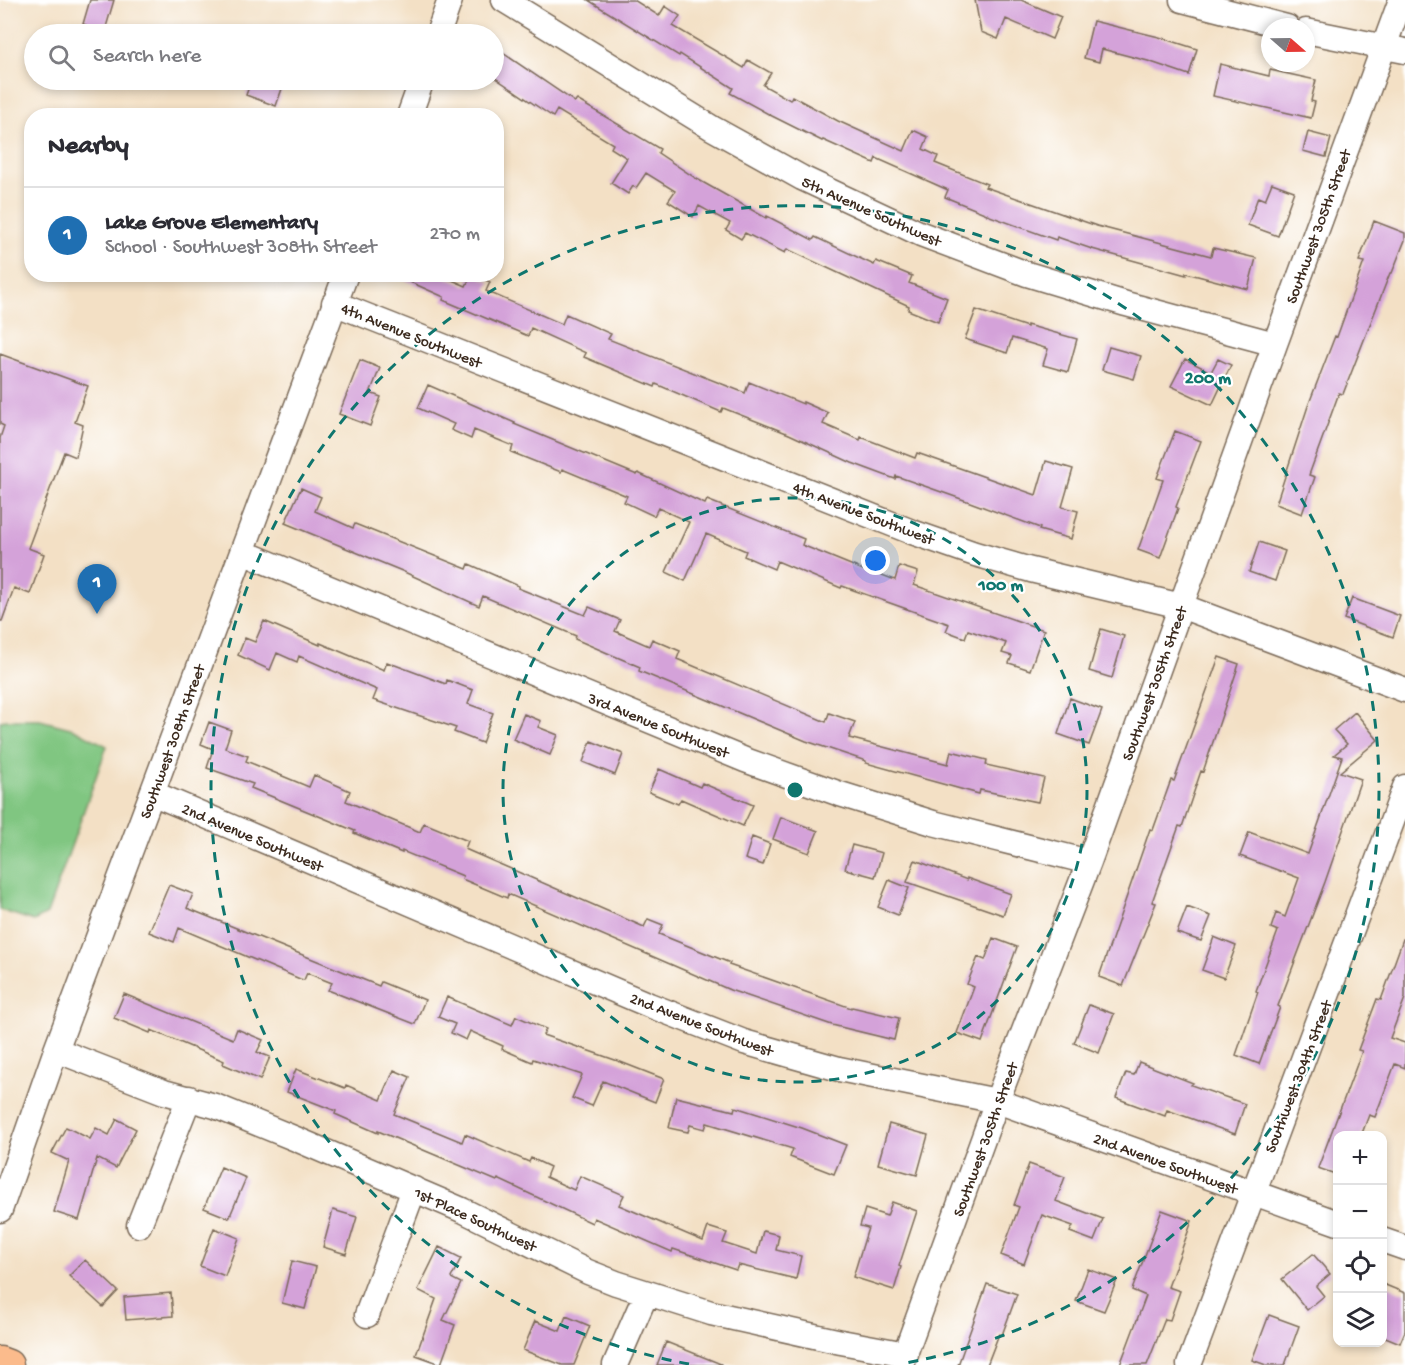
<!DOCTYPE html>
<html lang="en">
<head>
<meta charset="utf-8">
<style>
  :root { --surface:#fff; --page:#f7f7f7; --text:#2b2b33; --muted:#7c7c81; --line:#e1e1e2; --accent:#1f6fb2 }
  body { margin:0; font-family:"Gochi Hand",sans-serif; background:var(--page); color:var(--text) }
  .controls { position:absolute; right:18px; bottom:18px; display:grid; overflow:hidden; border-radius:12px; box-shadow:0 3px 9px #0003 }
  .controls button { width:54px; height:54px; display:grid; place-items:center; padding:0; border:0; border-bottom:2px solid var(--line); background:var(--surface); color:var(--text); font:30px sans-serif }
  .compass { position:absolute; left:1261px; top:18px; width:54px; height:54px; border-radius:50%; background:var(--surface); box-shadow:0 3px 9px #0003; rotate:110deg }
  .you { position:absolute; left:876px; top:561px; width:21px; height:21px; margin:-15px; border:4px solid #fff; border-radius:50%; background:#1a73e8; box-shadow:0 0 0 9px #1a73e833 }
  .badge { display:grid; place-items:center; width:39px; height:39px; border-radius:50%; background:var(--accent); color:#fff; font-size:20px; font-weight:700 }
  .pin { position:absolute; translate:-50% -50px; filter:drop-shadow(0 2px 3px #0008) }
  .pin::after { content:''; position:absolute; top:32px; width:21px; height:18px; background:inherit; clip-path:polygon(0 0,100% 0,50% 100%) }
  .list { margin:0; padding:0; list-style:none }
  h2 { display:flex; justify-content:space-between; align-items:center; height:78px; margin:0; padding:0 24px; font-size:26px }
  h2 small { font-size:20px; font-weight:400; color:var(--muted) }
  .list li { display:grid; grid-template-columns:39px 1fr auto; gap:18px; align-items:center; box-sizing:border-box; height:96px; padding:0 24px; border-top:2px solid var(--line) }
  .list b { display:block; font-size:22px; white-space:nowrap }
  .list p { margin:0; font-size:20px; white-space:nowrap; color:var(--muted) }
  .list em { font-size:20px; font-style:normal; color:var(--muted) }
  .icon { flex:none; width:33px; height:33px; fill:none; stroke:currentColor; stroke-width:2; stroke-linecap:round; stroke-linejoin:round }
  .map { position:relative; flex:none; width:1405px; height:1365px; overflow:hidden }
  .search { position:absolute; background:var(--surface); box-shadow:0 3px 9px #0003; left:24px; top:24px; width:480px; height:66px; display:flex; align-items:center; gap:15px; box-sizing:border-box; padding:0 21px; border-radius:33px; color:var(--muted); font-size:22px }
  .panel { position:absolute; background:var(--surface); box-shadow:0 3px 9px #0003; left:24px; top:108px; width:480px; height:174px; border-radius:24px }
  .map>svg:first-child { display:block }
  .green { fill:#80c681; stroke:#5e7850; stroke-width:1.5 }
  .building { fill:#d4a2d9 }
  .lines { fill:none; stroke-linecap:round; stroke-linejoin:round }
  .minor-casing { stroke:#7b6a58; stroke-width:27 }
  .major-casing { stroke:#7b6a58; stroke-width:33 }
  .minor { stroke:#fff; stroke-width:24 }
  .major { stroke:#fbbb8c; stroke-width:30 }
  .ring { fill:none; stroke:#0f766e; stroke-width:3; stroke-dasharray:10 8 }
  .labels { text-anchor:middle; stroke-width:4.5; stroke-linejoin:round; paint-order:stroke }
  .street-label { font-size:16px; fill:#3b2a1e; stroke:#fff }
  .centre { fill:#0f766e; stroke:#fff; stroke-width:3 }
  .ring-label { font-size:18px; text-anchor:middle; font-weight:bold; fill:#0f766e; stroke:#fff; stroke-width:4.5; stroke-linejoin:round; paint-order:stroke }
</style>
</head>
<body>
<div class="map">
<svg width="1405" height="1365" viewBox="0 0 1405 1365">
  <rect width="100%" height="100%" fill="#fff"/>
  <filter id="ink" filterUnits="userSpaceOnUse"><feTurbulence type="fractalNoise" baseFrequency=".0167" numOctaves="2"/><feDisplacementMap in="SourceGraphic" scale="12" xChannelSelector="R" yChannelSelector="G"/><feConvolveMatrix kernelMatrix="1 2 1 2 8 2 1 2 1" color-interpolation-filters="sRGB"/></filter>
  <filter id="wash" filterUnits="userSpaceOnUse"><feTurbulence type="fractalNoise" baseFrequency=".008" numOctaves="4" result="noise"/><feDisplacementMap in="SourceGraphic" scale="24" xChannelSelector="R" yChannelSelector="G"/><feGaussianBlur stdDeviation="1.35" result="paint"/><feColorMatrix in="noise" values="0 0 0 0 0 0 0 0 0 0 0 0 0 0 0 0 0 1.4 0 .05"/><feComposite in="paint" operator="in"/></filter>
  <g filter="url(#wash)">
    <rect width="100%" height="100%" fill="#f3e0c5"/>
    <path class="green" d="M7,720h33l34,9 33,17 -60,168 -13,7 -34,-11v-189z"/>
    <g id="blocks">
      <path class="building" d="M90,0h24l-10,34h-21l3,-9 -3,-1z
        M588,0h46l25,16 6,-10 15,10 -7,10 71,42 4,-8 23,13 -8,12 27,15 2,-4 46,25 66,30 9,-21 15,7 -5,12 15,7 -3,7 52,21 -2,3 112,39 114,30 2,-8 43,10 -8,31 -62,-16v2l-94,-26 -35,-12 -1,3 -69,-25v-1l-42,-17 3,-7 -72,-32 -2,5 -51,-23 -1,1 -50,-25 -42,-23 3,-5 -53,-34 -1,2z
        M975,0h46l40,17 -9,22 -46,-20 -8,20 -17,-7z
        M1093,21l66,16 38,12 -8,26 -41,-14 -46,-12 -3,13 -15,-4z
        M494,47l81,55 2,-2 83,49 -2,4 39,26 69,39 1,-2 46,24 2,-3 59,28 2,-4 36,15 -3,7 38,15 -9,24 -30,-12 1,-4 -122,-57 -2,4 -40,-20 -4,6 -15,-9 4,-7 -31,-17 -6,11 -25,-16 7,-10 -29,-18 -10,15 -3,-2 -5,8 -17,-11 16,-25 -16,-10 2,-4 -56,-34 -4,7 -59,-40z
        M1220,64l49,12 1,-6 46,10 -5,21 4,1 -4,16 -98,-22z
        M268,80h17l-9,26 -30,-11 5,-14 15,5z
        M1308,132l23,6 -5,19 -23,-6z
        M1272,183l22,8 -16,45 -30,-11 10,-28 7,3z
        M1374,221l31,12v7l-13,33h-2l-47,121 -4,-1 -30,82 6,2 -13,37 -26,-10 32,-98 27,-70 2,1 27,-75 -5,-1z
        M392,274h46l28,12 6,-12h2l16,8 -4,9 76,33 4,-10 45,20 -3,5 137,54 4,-11 54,22v-2l25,11 -5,11 37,16 1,-3 54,21 2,-5 119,42 10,-34 27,8 -11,38 16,4 -7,28 -32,-9 1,-2 -73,-27 -71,-25 -1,3 -43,-16 -63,-29 -66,-26 -2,4 -65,-28 -1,3 -71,-30 2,-4 -55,-25 -3,8 -85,-36 1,-3z
        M976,310l51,17v-2l50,14 -9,33 -25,-7 5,-16 -36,-11 -5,15 -42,-14z
        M1109,347l32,9 -7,23 -32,-9z
        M0,354l88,32 -13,36 8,3 -7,32 -12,-5 -36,96 16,6 -14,40 -16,-6 -12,33h-2v-183l4,-12 -4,-2z
        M1185,359l26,13 7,-13 13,6 -19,40 -41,-19z
        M360,360l20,8 -10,25 11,4 -11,29 -31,-12z
        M428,385l87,38 -1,1 123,51 1,-2 67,31 2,-4 97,39 -2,6 66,27 1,-2 26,10 4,-14 19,6 -4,13 130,45 -14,40 -21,-7 3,-7 -10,-3 4,-10 -38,-13 -3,8 -19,-7 3,-7 -107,-38 -1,2 -64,-27 -3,8 -30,-13 2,-5 -40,-17 -21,47 -19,-9 23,-50 -31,-14 -4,8 -30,-14 3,-6 -65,-27 -1,3 -50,-20 2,-6 -39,-16 -3,9 -20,-9 3,-6 -36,-16z
        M1175,431l26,10 -25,66 2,1 -18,50 -22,-8 25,-70 -6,-2z
        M301,488l20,9 -6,14 38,17 2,-4 112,45 2,-5 50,22 -1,2 67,27 4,-8 31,13 -5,11 34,15 3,-7 28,12 -3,8 149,63 3,-9 26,9 -6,16 99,26 3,-13 36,9 -1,5 58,13 -6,24 -58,-12 -1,4 -113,-31v-2l-60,-20 -167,-70 1,-4 -65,-28 1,-3 -93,-40 -4,10 -77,-35 -117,-48z
        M1259,542l26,9 -10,30 -26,-9z
        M1352,598l48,18 -7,21 -49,-18z
        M264,621l56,24v-2l64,27 3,-8 59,22 1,-4 26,10 -5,14 25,9 -11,30 -28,-11 2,-4 -83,-28 4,-10 -78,-34 -2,6 -20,-9 -7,17 -32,-15 7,-17 10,4z
        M1101,629l23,7 -12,42 -23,-7z
        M1219,657l20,7 -36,108 -2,-1 -19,56 -3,-1 -27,76 4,1 -33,83 -24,-9 51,-148 3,1 18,-50 3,1z
        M1070,698l32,12 -13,35 -31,-11z
        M1355,712l23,28 -38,32 21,7 -36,103 -47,124 2,1 -21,57 -23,-9 22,-63 -2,-1 22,-60 -7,-3 5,-15 9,4 14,-39 -59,-22 9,-24 59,22 34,-97 -8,-2 13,-11 -13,-14z
        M524,714l17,7 -3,6 20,8 -8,20 -37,-16z
        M209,722l22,8 -6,18 23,8 -2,5 63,26 5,-12 36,16 -4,10 74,31 4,-9 44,18 -3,8 179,78 4,-8 15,6 -4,9 71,29 -1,2 122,43 1,-1 47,11 -5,22 -62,-15 -102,-35 -222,-96 -1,4 -45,-19 1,-3 -61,-25v2l-48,-20 1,-2 -104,-43 2,-4 -46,-16 6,-19 -12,-5z
        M591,741l32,13 -8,21 -32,-13z
        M659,769l41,18 2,-4 51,22 -10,21 -62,-27 -3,5 -29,-12z
        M781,817l37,14 -9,22 -36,-14z
        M752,837l18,7 -7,21 -18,-6z
        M852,845l30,8 -7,24 -30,-8z
        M915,860l52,20v-2l44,16 -8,21 -96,-33z
        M889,880l20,8 -11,27 -20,-8z
        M169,885l24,9 -6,14 192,78 2,-4 44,18 -10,24 -87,-34 4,-7 -25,-10 -3,7 -4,-1 -121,-51 -5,14 -25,-10z
        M1187,907l24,9 -10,25 -24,-8z
        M1214,937l22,9 -12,32 -22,-8z
        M993,938l24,9 -35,95 -25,-9 17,-46 -7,-3 11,-27 7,3z
        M1403,939l2,1v58l-15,40 15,5v25l-10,-4 -20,53 -6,-2 -8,21h-23v39l-20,-7 44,-117 -4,-1 19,-51 4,1z
        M124,994l109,45 4,-10 26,11 -6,12 13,5 -10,23 -37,-16 1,-3 -73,-31 -1,3 -36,-15z
        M447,997l65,28 4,-9 30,13 -3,6 75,26 46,18 -9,23 -52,-21 -11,25 -20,-8 10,-23 -49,-16 -1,3 -30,-13 1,-3 -33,-15 -4,9 -15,-7 4,-9 -17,-7z
        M1089,1005l25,9 -15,39 -25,-10z
        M1139,1062l54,21 -2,2 54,19 -10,30 -68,-24 -2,6 -49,-18 10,-25 8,2z
        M296,1069l49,19 1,-3 35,15 13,-30 16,7 -16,37 68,28 3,-8 64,28 2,-4 19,9 -4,10 28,13 6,-14 44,19 -5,10 84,36 5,-14 19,6 -4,10 34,11 6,-23 16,4 -3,15 25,6 -5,23 -58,-14 -2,5 -63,-21 -1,3 -78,-34 -2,5 -94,-44 -1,2 -119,-50v2l-43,-19 1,-3 -49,-19z
        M676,1097l58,14 1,-4 67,21 44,17 -12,29 -44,-17 3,-8 -86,-26 -2,6 -15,-4 -2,7 -19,-4z
        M117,1119l19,10 -20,39 -19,-10 -18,62 -25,-8 15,-51 -17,-8 14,-26 24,12 6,-11 13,7z
        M889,1124l39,11 -11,40 -39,-11z
        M1029,1164l36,13 -9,24 47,18 -9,22 -24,-9 3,-6 -31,-11 -18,49 -23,-9 18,-48 -5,-2z
        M221,1167l25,11 -17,40 -25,-10z
        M892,1202l25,9 -18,55 2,1 -7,23 -41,-13 15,-49 -8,-2 5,-17 22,7z
        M333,1210l24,7 -11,37 -23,-7z
        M1162,1210l30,11 -24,66 12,4 -10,29 -5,-1 -18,46h-27l26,-69 -14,-6z
        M214,1228l25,10 -14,38 -25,-10z
        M439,1247l22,11 -10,20 10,5 -18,37 12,5 -14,39 -25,-9 20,-56 -18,-9z
        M1313,1254l17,20 -14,12 8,10 -17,14 -25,-31z
        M85,1260l33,31 -15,16 -34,-31z
        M292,1261l24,6 -11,42 -23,-6z
        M1088,1269l29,11 -13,31 -28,-10z
        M987,1284l30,10 -15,41 -3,-1 -12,31h-29z
        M1383,1284l22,9v38l-5,12 -17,-7z
        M171,1293l2,23 -47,4 -2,-23z
        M1269,1315l30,11 -14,39h-19l-14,-5z
        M566,1316l24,10 -16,39h-12l-39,-15 12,-29 25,10z
        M666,1342l55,22v1h-64z"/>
    </g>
  </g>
  <g filter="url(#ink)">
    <use href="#blocks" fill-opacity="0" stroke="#7b6a58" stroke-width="1.5"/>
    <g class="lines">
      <g class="minor-casing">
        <path id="minor" d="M504,0l208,128 90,50 119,56 106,40 99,30 149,40
          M1182,0l105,27
          M1306,31l99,20
          M438,34l12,-34
          M409,116l13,-36
          M334,303l578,229 63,22 56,16 150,36 224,84
          M242,552l503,208 95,34 93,29 156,39
          M152,793l497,212 95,37 95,27 158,32 341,122
          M56,1050l108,42 51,14 81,33 166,71 126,62 28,11 95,30 130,29 65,12
          M0,1210l56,-160 290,-776
          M139,1225l50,-127
          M1382,1240l23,8
          M367,1315l47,-126
          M615,1365l31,-71
          M901,1365l96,-264 92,-239 186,-518 126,-344
          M1189,1365l216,-578"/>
      </g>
      <g class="major-casing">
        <path id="major" d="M0,1362l8,3"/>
      </g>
      <use href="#minor" class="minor"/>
      <use href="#major" class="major"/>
    </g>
  </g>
  <g class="ring">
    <circle cx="795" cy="790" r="292"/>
    <path d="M689 1364A584 584 0 1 1 901 1364"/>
  </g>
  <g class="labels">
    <g class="street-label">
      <text transform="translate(872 210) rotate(24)" y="6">5th Avenue Southwest</text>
      <text transform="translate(1317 226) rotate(-70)" y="6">Southwest 305th Street</text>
      <text transform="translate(412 334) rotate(22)" y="6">4th Avenue Southwest</text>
      <text transform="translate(864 512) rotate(21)" y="6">4th Avenue Southwest</text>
      <text transform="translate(1153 683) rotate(-70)" y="6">Southwest 305th Street</text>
      <text transform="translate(659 724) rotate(22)" y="6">3rd Avenue Southwest</text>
      <text transform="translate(171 741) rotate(-70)" y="6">Southwest 308th Street</text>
      <text transform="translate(253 836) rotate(23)" y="6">2nd Avenue Southwest</text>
      <text transform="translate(702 1023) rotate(21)" y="6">2nd Avenue Southwest</text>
      <text transform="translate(1297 1076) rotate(-69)" y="6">Southwest 304th Street</text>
      <text transform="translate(984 1139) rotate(-70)" y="6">Southwest 305th Street</text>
      <text transform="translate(1166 1162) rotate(20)" y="6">2nd Avenue Southwest</text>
      <text transform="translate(476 1218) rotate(25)" y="6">1st Place Southwest</text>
    </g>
  </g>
  <circle cx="795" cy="790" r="9" class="centre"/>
  <g class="ring-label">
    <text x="1208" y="383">200 m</text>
    <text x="1001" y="590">100 m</text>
  </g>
</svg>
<div class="controls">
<button>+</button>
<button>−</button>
<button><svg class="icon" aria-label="locate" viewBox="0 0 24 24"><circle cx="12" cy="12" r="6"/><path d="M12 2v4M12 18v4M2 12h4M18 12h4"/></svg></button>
<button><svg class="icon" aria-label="layers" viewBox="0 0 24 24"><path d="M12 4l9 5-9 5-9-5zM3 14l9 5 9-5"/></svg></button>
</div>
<svg class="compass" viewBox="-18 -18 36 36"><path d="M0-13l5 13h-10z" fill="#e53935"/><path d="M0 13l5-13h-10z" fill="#7c7c81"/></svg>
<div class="you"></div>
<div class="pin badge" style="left:97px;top:614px">1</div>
<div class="search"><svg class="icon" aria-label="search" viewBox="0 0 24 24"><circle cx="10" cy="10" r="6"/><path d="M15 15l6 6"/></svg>Search here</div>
<section class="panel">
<h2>Nearby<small></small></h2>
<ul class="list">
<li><span class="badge">1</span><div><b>Lake Grove Elementary</b><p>School · Southwest 308th Street</p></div><em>270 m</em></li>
</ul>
</section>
</div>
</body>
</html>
